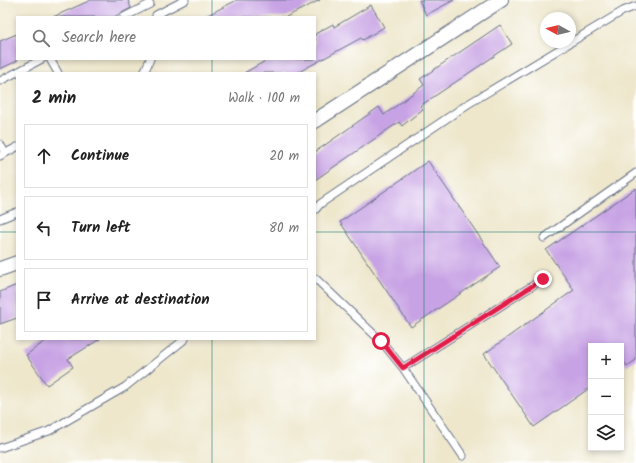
<!DOCTYPE html>
<html lang="en">
<head>
<meta charset="utf-8">
<style>
  :root { --surface:#fff; --page:#f2f2f2; --text:#222; --muted:#767676; --line:#e0e0e0 }
  body { margin:0; font-family:Kalam,sans-serif; background:var(--page); color:var(--text) }
  .controls { position:absolute; right:12px; bottom:12px; display:grid; overflow:hidden; border-radius:0px; box-shadow:0 2px 6px #0003 }
  .controls button { width:36px; height:36px; display:grid; place-items:center; padding:0; border:0; border-bottom:1px solid var(--line); background:var(--surface); color:var(--text); font:20px sans-serif }
  .compass { position:absolute; left:540px; top:12px; width:36px; height:36px; border-radius:50%; background:var(--surface); box-shadow:0 2px 6px #0003; rotate:278deg }
  .stop { position:absolute; width:12px; height:12px; margin:-9px; border:3px solid #e11d48; border-radius:50%; background:#fff }
  .stop.end { background:#e11d48; border-color:#fff; box-shadow:0 1px 4px #0008 }
  .list { margin:0; padding:0; list-style:none }
  h2 { display:flex; justify-content:space-between; align-items:center; height:52px; margin:0; padding:0 16px; font-size:17px }
  h2 small { font-size:13px; font-weight:400; color:var(--muted) }
  .list li { display:grid; grid-template-columns:26px 1fr auto; gap:12px; align-items:center; box-sizing:border-box; height:64px; margin:0 8px 8px; padding:0 8px; border:1px solid var(--line); border-radius:0px }
  .list b { display:block; font-size:15px; white-space:nowrap }
  .list em { font-size:13px; font-style:normal; color:var(--muted) }
  .icon { flex:none; width:22px; height:22px; fill:none; stroke:currentColor; stroke-width:2; stroke-linecap:round; stroke-linejoin:round }
  .map { position:relative; flex:none; width:636px; height:463px; overflow:hidden }
  .search { position:absolute; background:var(--surface); box-shadow:0 2px 6px #0003; left:16px; top:16px; width:300px; height:44px; display:flex; align-items:center; gap:10px; box-sizing:border-box; padding:0 14px; border-radius:0px; color:var(--muted); font-size:15px }
  .panel { position:absolute; background:var(--surface); box-shadow:0 2px 6px #0003; left:16px; top:72px; width:300px; height:268px; border-radius:0px }
  .map>svg:first-child { display:block }
  .building { fill:#c7a2e4 }
  .lines { fill:none; stroke-linecap:round; stroke-linejoin:round }
  .lane-casing { stroke:#656f84; stroke-width:9 }
  .street-casing { stroke:#656f84; stroke-width:16 }
  .lane { stroke:#fff; stroke-width:7 }
  .street { stroke:#fff; stroke-width:14 }
  .route { stroke:#e11d48; stroke-width:5 }
  .grid { fill:none; stroke:#0f766e; stroke-width:1; stroke-opacity:0.55 }
</style>
</head>
<body>
<div class="map">
<svg width="636" height="463" viewBox="0 0 636 463">
  <rect width="100%" height="100%" fill="#fff"/>
  <filter id="ink" filterUnits="userSpaceOnUse"><feTurbulence type="fractalNoise" baseFrequency=".025" numOctaves="2"/><feDisplacementMap in="SourceGraphic" scale="8" xChannelSelector="R" yChannelSelector="G"/><feConvolveMatrix kernelMatrix="1 2 1 2 8 2 1 2 1" color-interpolation-filters="sRGB"/></filter>
  <filter id="wash" filterUnits="userSpaceOnUse"><feTurbulence type="fractalNoise" baseFrequency=".012" numOctaves="4" result="noise"/><feDisplacementMap in="SourceGraphic" scale="16" xChannelSelector="R" yChannelSelector="G"/><feGaussianBlur stdDeviation="0.9" result="paint"/><feColorMatrix in="noise" values="0 0 0 0 0 0 0 0 0 0 0 0 0 0 0 0 0 1.4 0 .05"/><feComposite in="paint" operator="in"/></filter>
  <g filter="url(#wash)">
    <rect width="100%" height="100%" fill="#eee7cc"/>
    <g id="blocks">
      <path class="building" d="M91,0h37l3,8 -17,9h-61z
        M237,0h83l-34,17h-82z
        M419,0h35l-28,15z
        M371,5l13,22 -21,13 -2,-2 -64,35h-53l25,-14h46v-25l18,-10 1,3z
        M500,25l12,19 -92,62 3,3 -21,17 -3,-4 -84,58v-28l64,-45 5,8 40,-30 -4,-6z
        M17,34v27l-17,8v-28z
        M428,161l72,106 -89,60 -71,-105z
        M636,188v172l-9,6 -6,-8v-12h-30v41l-57,40 -50,-73 90,-64 -28,-40z
        M17,285v33l-17,6v-32z
        M48,339h52l-32,20 5,8 -26,18 -21,-30z"/>
    </g>
  </g>
  <g filter="url(#ink)">
    <use href="#blocks" fill-opacity="0" stroke="#656f84" stroke-width="1"/>
    <g class="lines">
      <g class="lane-casing">
        <path id="lane" d="M156,15l29,-15
          M124,17l26,-13
          M50,59l8,14
          M144,73l6,-14
          M0,81l42,-22
          M0,144l5,9
          M0,156l17,-9
          M315,210l5,-6 148,-100 155,-93 13,-5
          M0,219l17,-7
          M544,238l92,-65
          M315,278l66,63 22,27 60,88
          M403,368l140,-89
          M0,448l49,-17 76,-44 60,-48"/>
      </g>
      <g class="street-casing">
        <path id="street" d="M315,121l186,-121
          M0,269l17,-6"/>
      </g>
      <use href="#lane" class="lane"/>
      <use href="#street" class="street"/>
    </g>
  </g>
  <g class="lines" filter="url(#ink)">
    <path class="route" d="M381,341l22,27 140,-89"/>
  </g>
  <path class="grid" d="M212,0v17M424,0v463M212,59v14M0,232h17M315,232h321M212,339v124"/>
</svg>
<div class="controls">
<button>+</button>
<button>−</button>
<button><svg class="icon" aria-label="layers" viewBox="0 0 24 24"><path d="M12 4l9 5-9 5-9-5zM3 14l9 5 9-5"/></svg></button>
</div>
<svg class="compass" viewBox="-18 -18 36 36"><path d="M0-13l5 13h-10z" fill="#e53935"/><path d="M0 13l5-13h-10z" fill="#767676"/></svg>
<div class="stop" style="left:381px;top:341px"></div>
<div class="stop end" style="left:543px;top:279px"></div>
<div class="search"><svg class="icon" aria-label="search" viewBox="0 0 24 24"><circle cx="10" cy="10" r="6"/><path d="M15 15l6 6"/></svg>Search here</div>
<section class="panel">
<h2>2 min<small>Walk · 100 m</small></h2>
<ul class="list">
<li><svg class="icon" aria-label="ahead" viewBox="0 0 24 24"><path d="M12 20V5M6 11l6-6 6 6"/></svg><div><b>Continue</b></div><em>20 m</em></li>
<li><svg class="icon" aria-label="left" viewBox="0 0 24 24"><path d="M17 20v-9H6M10 6l-5 5 5 5"/></svg><div><b>Turn left</b></div><em>80 m</em></li>
<li><svg class="icon" aria-label="arrive" viewBox="0 0 24 24"><path d="M6 21V4h12l-3 4 3 4H6"/></svg><div><b>Arrive at destination</b></div></li>
</ul>
</section>
</div>
</body>
</html>
